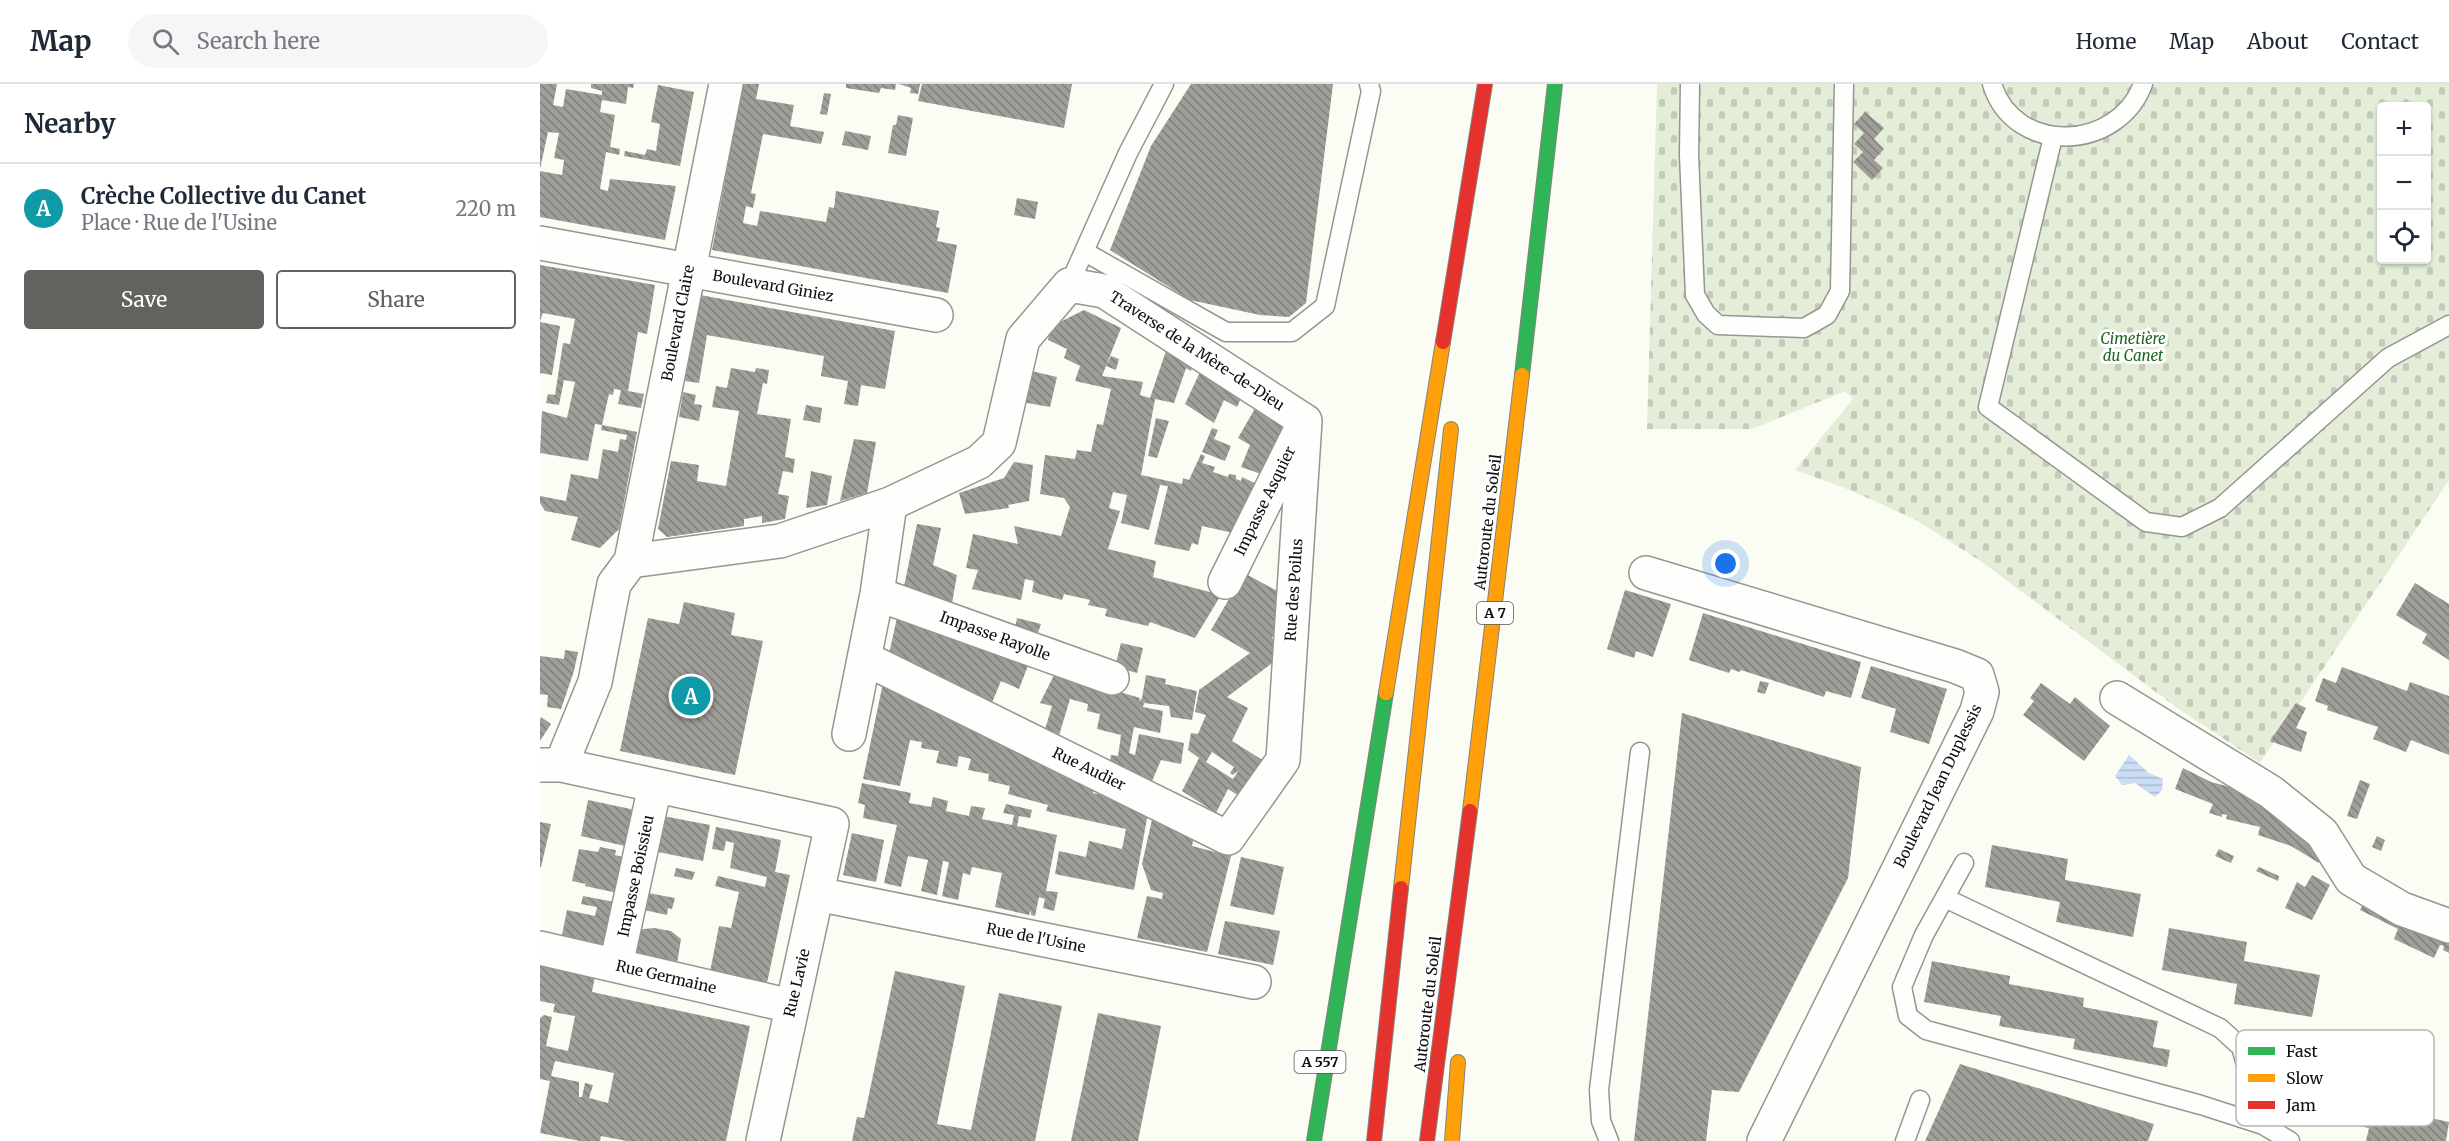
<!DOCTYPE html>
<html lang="en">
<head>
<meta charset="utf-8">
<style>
  :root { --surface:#fff; --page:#f6f6f7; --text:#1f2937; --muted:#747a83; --line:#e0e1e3; --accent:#62625f }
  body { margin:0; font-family:Merriweather,serif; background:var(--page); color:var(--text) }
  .controls { position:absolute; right:18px; top:18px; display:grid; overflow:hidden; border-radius:6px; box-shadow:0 2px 4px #0004 }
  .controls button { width:54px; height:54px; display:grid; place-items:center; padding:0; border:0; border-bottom:2px solid var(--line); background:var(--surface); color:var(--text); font:30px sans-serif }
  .you { position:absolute; left:1186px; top:480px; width:21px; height:21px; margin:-15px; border:4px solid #fff; border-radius:50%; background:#1a73e8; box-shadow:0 0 0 9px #1a73e833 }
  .badge { display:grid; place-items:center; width:39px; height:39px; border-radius:50%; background:var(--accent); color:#fff; font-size:20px; font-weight:700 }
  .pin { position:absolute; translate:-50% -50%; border:3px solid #fff; box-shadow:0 2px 6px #0006 }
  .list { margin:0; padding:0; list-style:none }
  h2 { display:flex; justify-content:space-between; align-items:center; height:78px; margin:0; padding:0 24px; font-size:26px }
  h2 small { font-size:20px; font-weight:400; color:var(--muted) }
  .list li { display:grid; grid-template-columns:39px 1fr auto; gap:18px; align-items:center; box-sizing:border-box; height:90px; padding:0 24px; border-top:2px solid var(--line) }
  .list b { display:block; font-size:22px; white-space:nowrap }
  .list p { margin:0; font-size:20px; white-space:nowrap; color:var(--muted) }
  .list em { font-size:20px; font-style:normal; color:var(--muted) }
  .actions { display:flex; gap:12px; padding:18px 24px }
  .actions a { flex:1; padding:14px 0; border:2px solid var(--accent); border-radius:6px; text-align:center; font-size:21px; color:var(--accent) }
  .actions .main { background:var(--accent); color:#fff }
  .icon { flex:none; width:33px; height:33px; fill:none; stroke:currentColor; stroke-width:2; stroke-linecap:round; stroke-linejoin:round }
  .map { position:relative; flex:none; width:1909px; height:1057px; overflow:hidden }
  header { display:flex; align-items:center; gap:36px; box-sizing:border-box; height:84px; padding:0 30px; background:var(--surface); border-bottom:2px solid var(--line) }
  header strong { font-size:28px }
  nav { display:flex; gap:33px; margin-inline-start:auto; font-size:21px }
  .search { width:420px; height:54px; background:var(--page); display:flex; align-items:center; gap:15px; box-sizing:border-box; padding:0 21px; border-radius:33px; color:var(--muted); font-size:22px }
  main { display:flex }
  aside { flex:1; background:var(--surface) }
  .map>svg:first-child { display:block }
  .cemetery { fill:url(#cemetery-stones); fill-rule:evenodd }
  .water { fill:url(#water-rules) }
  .building { fill:url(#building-back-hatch); fill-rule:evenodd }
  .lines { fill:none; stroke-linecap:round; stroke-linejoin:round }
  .lane-casing { stroke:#959692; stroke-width:21 }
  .street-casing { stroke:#959692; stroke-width:36 }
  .fast-casing { stroke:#83837f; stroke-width:16 }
  .slow-casing { stroke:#83837f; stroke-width:16 }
  .jam-casing { stroke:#83837f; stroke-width:16 }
  .lane { stroke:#fefffd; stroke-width:18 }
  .street { stroke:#fefffd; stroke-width:33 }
  .fast { stroke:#30b455; stroke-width:14 }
  .slow { stroke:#ff9f0a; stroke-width:14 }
  .jam { stroke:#e5322d; stroke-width:14 }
  .labels { text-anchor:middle; stroke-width:6; stroke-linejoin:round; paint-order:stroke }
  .shield { fill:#fff; stroke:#575757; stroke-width:1.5 }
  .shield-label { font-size:14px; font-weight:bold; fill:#0f0f0f }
  .street-label { font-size:15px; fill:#0f0f0f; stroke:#fff }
  .park-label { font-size:15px; font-style:italic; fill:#206621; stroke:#fff }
  .key { fill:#fff; stroke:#b7b7b7; stroke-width:1.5 }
  .key-label { font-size:16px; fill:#0f0f0f }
</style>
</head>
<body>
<header>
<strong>Map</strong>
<div class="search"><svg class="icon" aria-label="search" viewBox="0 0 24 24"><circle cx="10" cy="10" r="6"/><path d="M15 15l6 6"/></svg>Search here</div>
<nav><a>Home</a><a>Map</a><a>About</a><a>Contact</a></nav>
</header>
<main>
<aside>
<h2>Nearby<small></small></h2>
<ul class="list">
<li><span class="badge" style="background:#0f9aa8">A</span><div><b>Crèche Collective du Canet</b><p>Place · Rue de l'Usine</p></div><em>220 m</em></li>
</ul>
<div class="actions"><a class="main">Save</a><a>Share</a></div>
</aside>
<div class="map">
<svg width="1909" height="1057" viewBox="0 0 1909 1057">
  <defs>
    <pattern id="cemetery-stones" width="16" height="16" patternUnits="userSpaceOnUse" patternTransform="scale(1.5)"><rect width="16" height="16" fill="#e3edd8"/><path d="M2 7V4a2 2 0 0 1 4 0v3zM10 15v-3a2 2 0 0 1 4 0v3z" fill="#c2cab8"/></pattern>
    <pattern id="water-rules" width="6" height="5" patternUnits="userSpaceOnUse" patternTransform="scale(1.5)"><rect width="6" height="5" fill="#cbddf5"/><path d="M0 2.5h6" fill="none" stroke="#adbcd1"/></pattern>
    <pattern id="building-back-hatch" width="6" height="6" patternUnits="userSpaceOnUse" patternTransform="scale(1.5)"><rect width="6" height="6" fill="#9f9e99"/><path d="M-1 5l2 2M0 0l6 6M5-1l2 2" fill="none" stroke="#807f7b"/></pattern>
  </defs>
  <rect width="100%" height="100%" fill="#fbfcf4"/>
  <path class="cemetery" d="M1117,0h792v396l-189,283 -84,-56 -194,-145 -66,-42 -66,-30 -55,-20 58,-71 -8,-8 -93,38h-105zM1842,22h44v154h-44z"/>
  <path class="water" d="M1589,671l20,18 14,6 -1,11 -7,7 -20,-14 -13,2 -7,-9z"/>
  <path class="building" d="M0,0h17l-4,21 10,2 3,-18 36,6v-4l-11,-3v-4h43l-1,4 -5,-1 -2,17 -24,-4 -2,12 15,3 -5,32 10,2 -1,6 -13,-3 -6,37 8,2 2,-12 66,7 -11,54 -125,-23v-46l22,4 2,-15 -10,-2 5,-25 -11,-1 -8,37z
    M203,0h16l-3,15 38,6 -4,21 34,6 -3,12 -58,-10 -12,59 5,1 -3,14 -7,-2 -3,17 14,3 3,-15 66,11 3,-15 5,1 2,-17 103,20 -3,16 4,1 -3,13 20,4 -9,48 -236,-43z
    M306,0h50l-1,6 -14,-2 -2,5 -33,-5z
    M359,0h21l-2,10 -8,-1 1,-5z
    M382,0h150l-8,44 -146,-27z
    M651,0h142l-27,219 -17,14 -29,-2 -70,-15 -80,-50 41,-104z
    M118,1l36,7 -14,74 -56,-10 1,-5 20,4 2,-6 9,2 4,-27 -9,-2z
    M284,9l7,1 -4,21 -7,-1z
    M1325,28l19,16 -10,11 10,10 -10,11 9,8 -11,12 -19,-18 10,-10 -9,-8 10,-11 -10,-9z
    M358,31l15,3 -7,38 -18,-3 5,-28h3z
    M305,47l26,5 -3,14 -26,-5z
    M477,114l21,4 -3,17 -21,-4z
    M0,181l115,20 -8,49 -9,-2 -10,59 16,3 -3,14 -23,-4 3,-14 -7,-1 -1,6 -4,-1 -7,31 35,7 -18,97 -19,19 -29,-8 7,-23 -33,-6 -5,-8v-7l26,5 5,-27 27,5 5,-30 15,3 2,-13 6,1 1,-5 -26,-5 1,-5 -7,-1 -7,37 -48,-8 2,-42 25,7 8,-36 -11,-2 -5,25 -13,-2 2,-9 7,1 8,-52 7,1 5,-25 -32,-6 -3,8z
    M160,211l195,36 -10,58 -24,-4 -3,21 -14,-2 4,-23 -27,-5 3,-20 -117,-21 -8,48 -14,-2z
    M544,226l37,18 -19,48 41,6 -3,13 10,3 18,-53 25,19 -2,7 -5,-3 -12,35 -19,-4 -14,76 41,9 1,-6 6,2 12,-26 4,2 -3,7 13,4 -2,5 15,5 1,-3 7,1v4l5,2 1,-4 25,12 -25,46 -40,-9 -4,19 -6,-2 -3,8 -35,-7 14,-58 -8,-1 -11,45 -28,-7 6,-28 -14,-3 -4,16 11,3 -12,38 48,12 -3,16 68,18 -26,43 -45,-16 -2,4 -43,-10 2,-7 -19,-4 2,-5 -26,-6 -2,6 -30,-8 2,-11 -9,-2 -4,21 -49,-11 6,-19 -12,-2 7,-34 45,10 -4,-18 47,10 9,-29 -6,-9 -24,-4 5,-39 30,4 2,-9 14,2 6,-28 6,1 8,-36 -36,-8 5,-15 -16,-8 3,-9 -19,-9 2,-13z
    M0,238l20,4 -8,49 -12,-2z
    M571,272l8,3 -3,11 -10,-4z
    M191,284l24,4 1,-4 13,2 -2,14 -4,-1 -6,31 34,5 -6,38 10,2 -2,14 -10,-2 -5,23 11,2 -4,23 -23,4v-7l-18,3v7l-77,11 -9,-8 13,-68 28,4 -2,16 29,5 13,-75 -27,-4 4,-21 11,2z
    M487,286l30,7 -7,30 -28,-5z
    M661,286l41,26 -5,11 -13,-7 -10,23 -29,-19z
    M143,308l13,3 -2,9 8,1 -3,16 -20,-4z
    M266,321l16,3 -2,15 -17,-3z
    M717,321l37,22 -22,51 -31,-11 9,-22 -12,-7z
    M616,334l13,3 -12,37 -9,-2z
    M672,344l6,2 -4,9 17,7 -6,15 -23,-9z
    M314,355l22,3 -9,51 -27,8z
    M474,378l19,3 -4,36 -21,4 1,3 -44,6 -6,-21 45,-15z
    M271,387l21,5 -5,29 -21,3z
    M377,440l24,4 -8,37 24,10 -6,34 -48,-18z
    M704,489l35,19 -1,30 -6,16 5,7 -2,16 -48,36 21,11 -16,33 32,20 -22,37 -14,-9 -12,24 -34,-22 17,-33 -11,-8 3,-17 7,1 8,-19 -11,-3 4,-22 51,-37 -39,-23zM672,668l22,15 -4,6 3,2 6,-5 -6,9 -27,-17z
    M1875,499l34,21v56l-27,-17 5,-9 -31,-19z
    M1085,506l46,14 -18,53 -17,-6 -2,7 -27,-9z
    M144,518l51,11 -4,22 32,6 -28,134 -115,-24 28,-133 31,6z
    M358,529l131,50 -10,26 -18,-8 -10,24 -102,-51z
    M1163,529l158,49 -10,36 -25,-7 -2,6 -83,-27 -2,2 -8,-3 -2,4 -40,-13z
    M477,534l24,6 -6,17 -21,-7z
    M581,559l22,5 -6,25 -22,-6z
    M25,566l13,2 -4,19 -13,38 -14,-2 1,-12 -8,-1v-38l24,3z
    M1331,582l76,23 -18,55 -39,-12 6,-23 -35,-11z
    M1802,583l65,24 3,-9 39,14v59l-38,-15 -5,12 -33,-13 5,-12 -51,-17 1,-4 -13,-5 8,-23 13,5z
    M515,589l85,25 -1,4 3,-4 4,-23 20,4 -1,5 32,7 -5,29 -21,-3 -2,-11 -25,-3 -1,4 20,4 -3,22 -26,-6 -5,26 6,2 4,-21 45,9 -3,21 -20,-4 -11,26 -41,-21 2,-10 7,1 3,-21 -24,-6 3,-15 -13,-3 1,-7 -18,-5 -12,40 -14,-6 8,-27 -12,-3z
    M344,594l179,91 -2,7 30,7 3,2 -1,8 13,3 1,-4 41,21 -14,77 -79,-16 4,-23 27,6 3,-16 33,8 4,-20 -80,-18 2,-6 -40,-11 2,-8 -22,-5 1,-7 -21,-4 3,-11 -12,-3 -2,11 -21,-4 3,-12 -18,-3 1,-6 -12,-2 -10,46 -37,-7z
    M1220,597l9,2 -4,11 -8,-2z
    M1501,599l29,21 5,-7 35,29 -26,35 -61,-46 11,-14 -4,-3z
    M1756,619l10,5 -10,20 11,4 -6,20 -31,-11z
    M1142,629l179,54 -13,111 -109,214 -27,-2 -6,51h-72z
    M1,633l10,7 -11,17v-22z
    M1643,684l28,14 57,15 59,53 -8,13 -28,-17 -33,-11 2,-8 -34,-8 1,-4 -5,-1v3l-13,-4 4,-9 -38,-15z
    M1820,696l10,4 -13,35 -10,-3z
    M322,699l49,10 -2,10 22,4 2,-10 15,4 -2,10 23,5 2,-10 14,2 -3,11 30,6 2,-10 -11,-2 3,-9 26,6 -2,8 -11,-2 -2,10 40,9 -11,56 12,1 -4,19 -11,-3 2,-9 -6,-2 -4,19 -4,-1v-5l-2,5 -34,-8 7,-34 -30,-6 -2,8 -7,-2 -5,27 -16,-4 7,-34 -6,-1 -6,34 -16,-4 7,-31 -20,-4 -7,31 -17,-4 13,-58 -34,-7 2,-13 -7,-2z
    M48,716l52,11 -9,39 -7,-1 1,-3 -44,-10z
    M118,731l52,10 -7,36 -45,-9 -1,4z
    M613,731l41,21 -2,10 39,10 -24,96 -70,-14 10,-42 15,3 1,-6 -12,-3 -9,-26z
    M0,738l11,2 -10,43h-1z
    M176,743l65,13 -6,32 15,3 -23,108 -57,-11 9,-46 12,2 8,-36 -24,-6 3,-10 47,11 2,-10 -37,-9 4,-25 -8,-2 -2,10 -12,-2z
    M312,749l32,7 -8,42 -33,-7z
    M1837,752l8,4 -4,11 -9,-4z
    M1452,761l76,14 -3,21 76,14 -8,43 -77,-15 4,-20 -75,-15z
    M60,763l16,3 -1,5 15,4 -8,35 -37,-8 1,-2 -14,-3 7,-32 19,3z
    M1679,765l15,7 -3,7 -16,-7z
    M701,773l43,10 -10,48 -44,-9z
    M1719,783l20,9 -1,5 -22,-10z
    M136,784l19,4 -3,8 -18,-4z
    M1772,791l18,10 -18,35 -27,-12 12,-26 8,5z
    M103,808l32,6 -3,11 -4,-1 -1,7 -28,-6z
    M43,812l37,7 -10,48 -49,-11 6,-30 28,6 2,-9 -16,-3z
    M1826,814l83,39v16l-6,-3 1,-4 -4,-1 -6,13 -40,-19 4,-10 -38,-19z
    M685,837l55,10 -7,34 -55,-11z
    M114,844l17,3 10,8 -4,25 -48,-10 5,-24z
    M1629,844l78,14 -3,19 76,14 -8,42 -78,-13 3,-20 -75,-14z
    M0,876l56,11 -4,21 158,34 -24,115h-99l-26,-5 -1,5h-20l-40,-8 10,-52 -10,-2v-61l4,-3 8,2 -6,29 22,5 7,-35 -22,-4 2,-8 -15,-3zM15,977l59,12 -6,30 -19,-5 4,-13 -8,-2 -3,14h-3v-15l-28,-6z
    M1392,877l78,15 -1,8 75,14 -1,9 75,14 -5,26 17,3 -3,17 -94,-18 2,-10 -76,-13 2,-10 -77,-14z
    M355,887l70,15 -28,138 34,6 28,-137 63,13 -27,135h-183l5,-24 7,1z
    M558,929l63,13 -23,115h-67z
    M1420,980l194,60 -6,17h-223z
    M1763,987l77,16 -4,19 73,16 -3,19h-80l3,-13 -75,-16z"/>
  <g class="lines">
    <g class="lane-casing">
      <path id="lane" d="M1150,0l-1,71 6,140 11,19 12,11 86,3 23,-13 13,-24 4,-207
        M1452,0c22,72 126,68 151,0
        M1513,53l-65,270 158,115 36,5 38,-19 168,-150 61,-33
        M545,168l141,80h66l33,-26 46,-215 -2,-7
        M529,201l59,-132 36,-69
        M1424,779l-40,72 -22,52 6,29 18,14 275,75 62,20 27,16
        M1405,814l275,130 21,19 22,78
        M1069,1057l-8,-20 -2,-31 41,-338
        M1365,1057l15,-41"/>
    </g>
    <g class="street-casing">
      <path id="street" d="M0,159l396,72
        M91,477l95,-477
        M1106,489l309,93 22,9 5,17 -5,19 -213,430
        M685,498l74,-149
        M337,510l235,84
        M324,574l364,180 55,-78 22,-339
        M1577,614l154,94 51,41 29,46 51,30 47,17
        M309,650l28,-140 13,-90
        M0,681h21l34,-83 19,-98 17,-23 149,-20 110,-37 89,-42 20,-19 24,-104 46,-54 35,6 201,130
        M21,681l271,59 -69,317
        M277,810l437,88
        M0,864l251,58
        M76,881l39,-179"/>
    </g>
    <g class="fast-casing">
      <path id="fast" d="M982,291l33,-291
        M774,1057l72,-448"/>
    </g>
    <g class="slow-casing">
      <path id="slow" d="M846,609l57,-351
        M930,727l52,-436
        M861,804l50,-459
        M912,1057l6,-79"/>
    </g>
    <g class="jam-casing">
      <path id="jam" d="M903,258l42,-258
        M834,1057l27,-253
        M887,1057l43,-330"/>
    </g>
    <use href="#lane" class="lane"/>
    <use href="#street" class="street"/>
    <use href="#fast" class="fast"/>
    <use href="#slow" class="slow"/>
    <use href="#jam" class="jam"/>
  </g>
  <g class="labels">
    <g class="shield">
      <rect x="937" y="518" width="36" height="22" rx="4.5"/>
      <rect x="754.5" y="967" width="51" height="22" rx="4.5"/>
    </g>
    <g class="shield-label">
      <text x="955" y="534">A 7</text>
      <text x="780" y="983">A 557</text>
    </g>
    <g class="street-label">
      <text transform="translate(233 202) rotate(10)" y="5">Boulevard Giniez</text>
      <text transform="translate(138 239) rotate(-79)" y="5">Boulevard Claire</text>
      <text transform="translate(657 267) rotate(33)" y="5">Traverse de la Mère-de-Dieu</text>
      <text transform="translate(725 417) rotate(-64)" y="5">Impasse Asquier</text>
      <text transform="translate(948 438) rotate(-83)" y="5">Autoroute du Soleil</text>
      <text transform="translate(754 506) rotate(-86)" y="5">Rue des Poilus</text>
      <text transform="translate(455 552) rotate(20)" y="5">Impasse Rayolle</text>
      <text transform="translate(549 685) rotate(26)" y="5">Rue Audier</text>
      <text transform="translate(1398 702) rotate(-64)" y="5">Boulevard Jean Duplessis</text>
      <text transform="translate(96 792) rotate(-78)" y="5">Impasse Boissieu</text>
      <text transform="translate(496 854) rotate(11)" y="5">Rue de l'Usine</text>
      <text transform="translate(126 893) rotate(13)" y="5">Rue Germaine</text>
      <text transform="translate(257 899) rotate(-77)" y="5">Rue Lavie</text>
      <text transform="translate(888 920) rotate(-83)" y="5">Autoroute du Soleil</text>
    </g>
    <g class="park-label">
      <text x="1593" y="260">Cimetière<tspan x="1593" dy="17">du Canet</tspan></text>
    </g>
  </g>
  <rect x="1696" y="946" width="198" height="96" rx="9" class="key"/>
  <rect x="1708" y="963" width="27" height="8" fill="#30b455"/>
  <rect x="1708" y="990" width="27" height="8" fill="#ff9f0a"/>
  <rect x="1708" y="1017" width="27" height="8" fill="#e5322d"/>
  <g class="key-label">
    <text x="1746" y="973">Fast</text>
    <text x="1746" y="1000">Slow</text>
    <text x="1746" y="1027">Jam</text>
  </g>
</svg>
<div class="controls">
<button>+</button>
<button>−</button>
<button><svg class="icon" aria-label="locate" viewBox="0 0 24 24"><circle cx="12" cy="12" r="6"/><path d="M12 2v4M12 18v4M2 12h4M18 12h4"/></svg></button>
</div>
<div class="you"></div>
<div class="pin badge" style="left:151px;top:612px;background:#0f9aa8">A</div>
</div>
</main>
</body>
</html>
